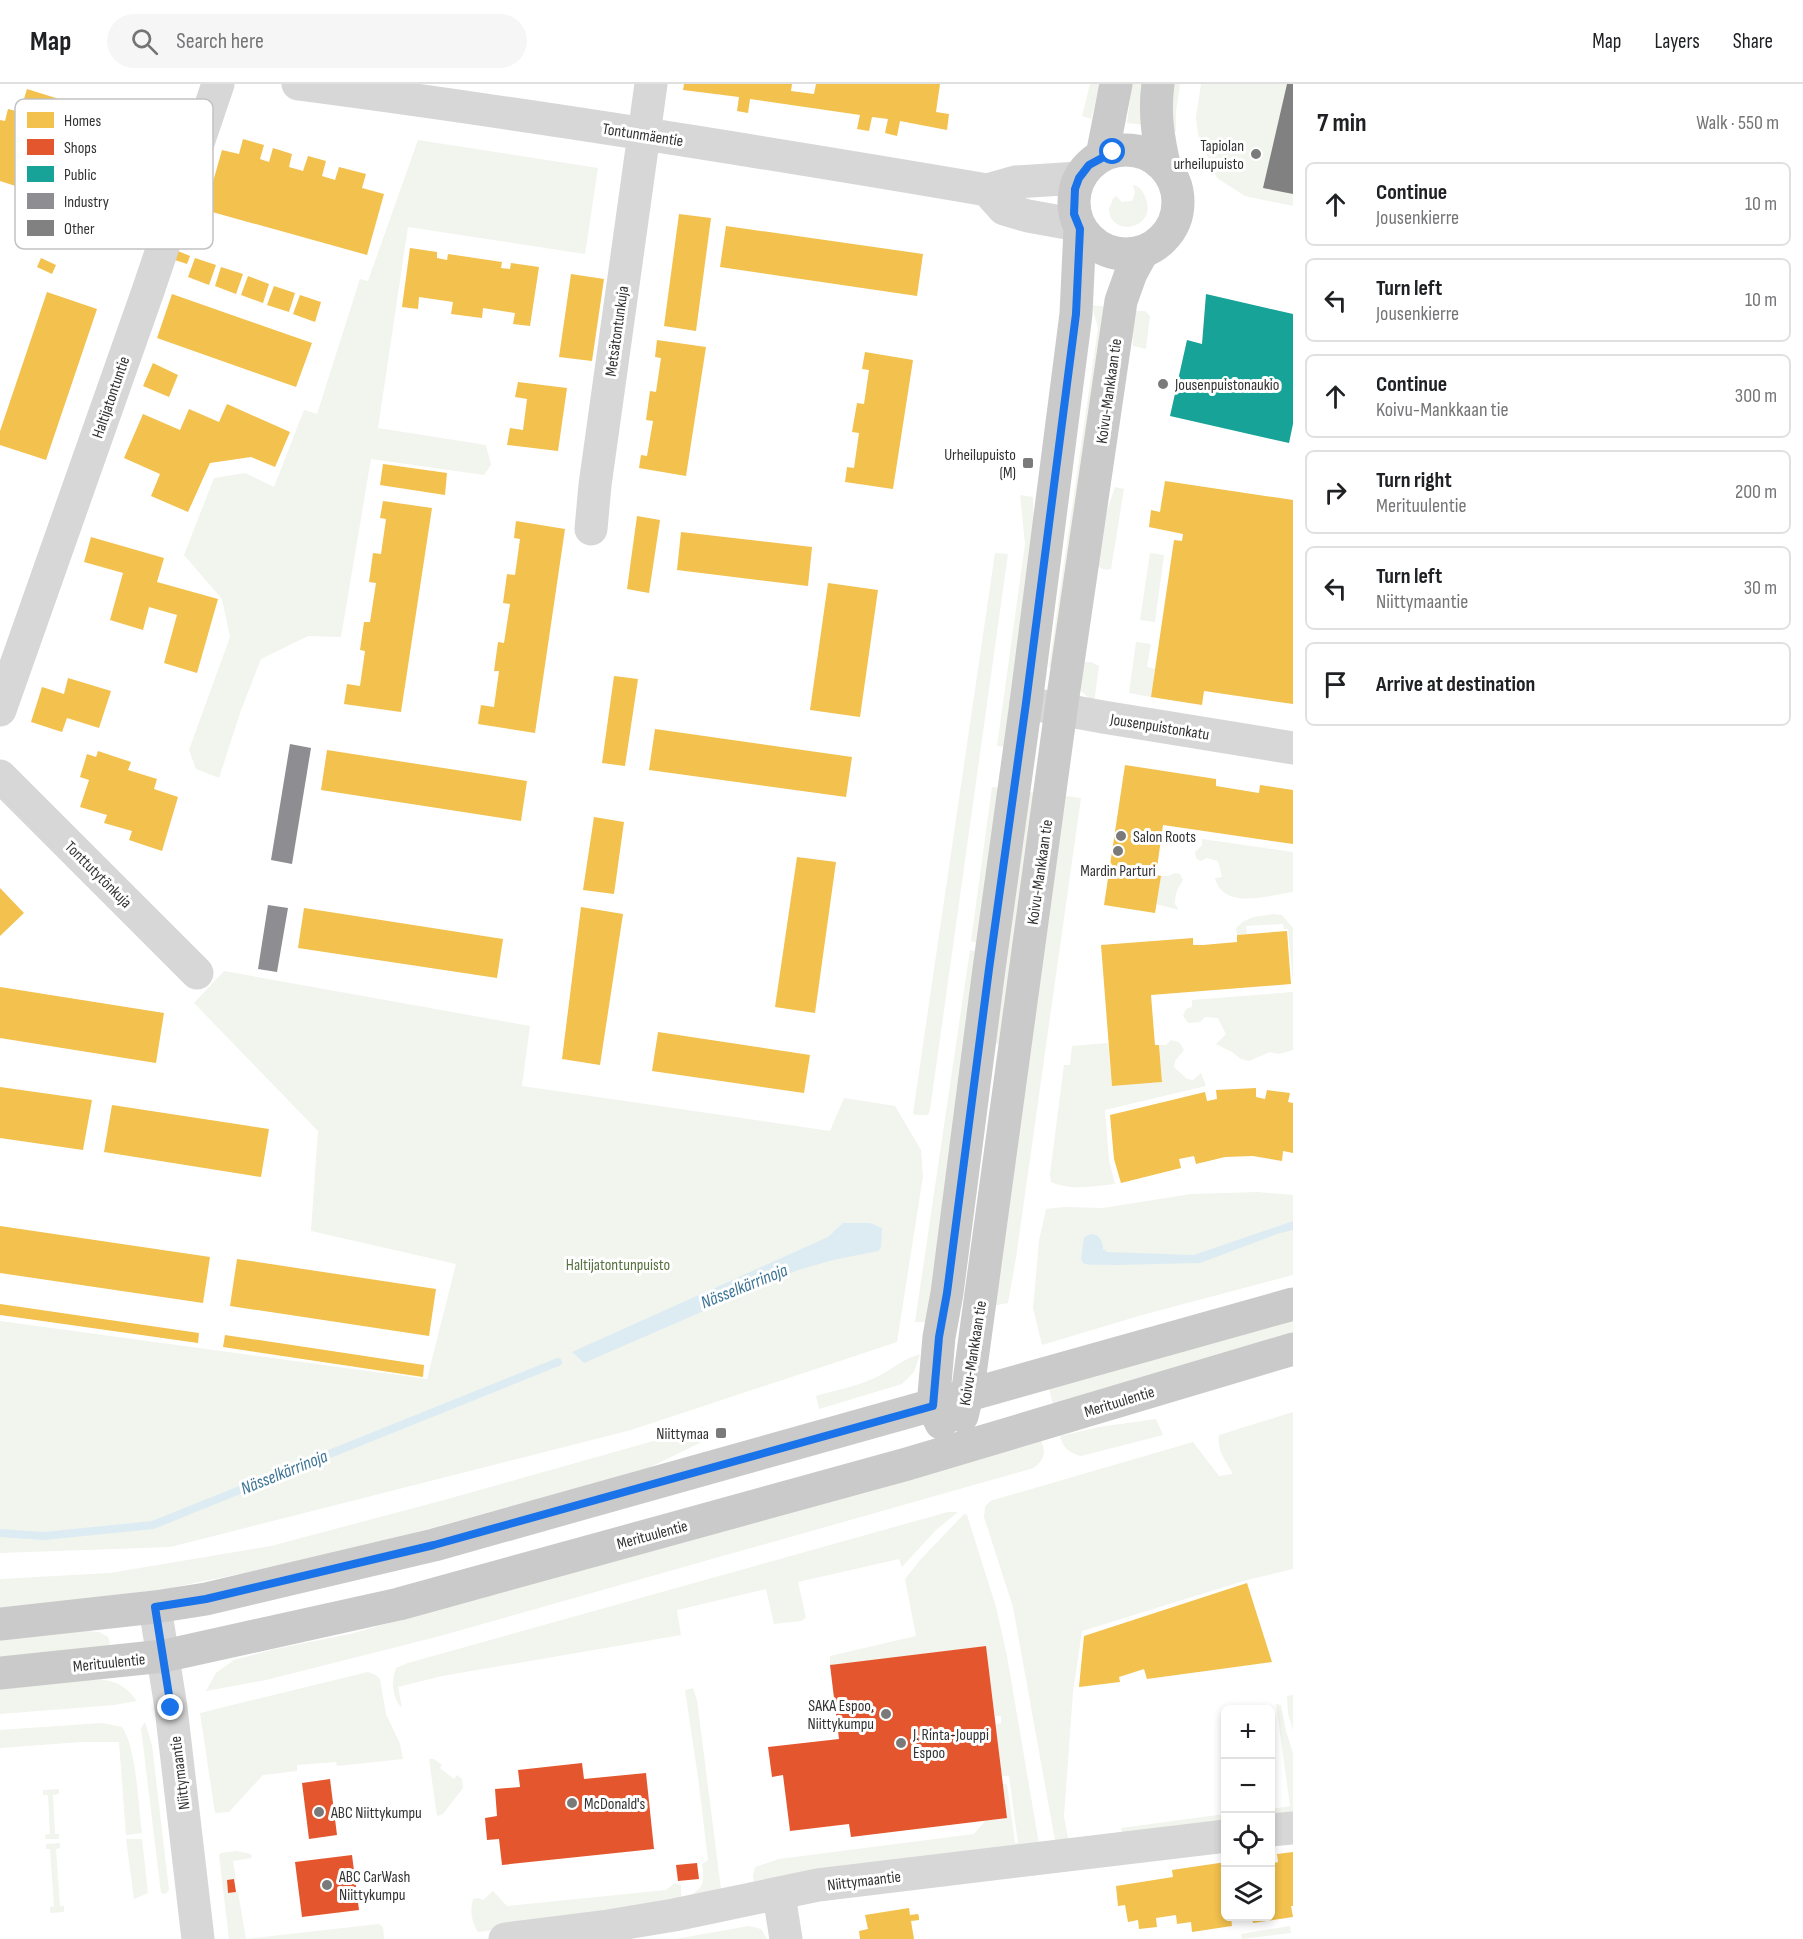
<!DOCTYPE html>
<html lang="en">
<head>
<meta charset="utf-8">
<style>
  :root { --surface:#fff; --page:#f6f6f6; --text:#202124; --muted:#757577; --line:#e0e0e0 }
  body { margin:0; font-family:"Sofia Sans Condensed",sans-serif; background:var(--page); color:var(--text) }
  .controls { position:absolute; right:18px; bottom:18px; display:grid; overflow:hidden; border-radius:9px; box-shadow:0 3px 9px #0003 }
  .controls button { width:54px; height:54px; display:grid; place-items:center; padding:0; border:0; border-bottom:2px solid var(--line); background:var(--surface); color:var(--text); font:30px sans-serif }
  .stop { position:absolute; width:18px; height:18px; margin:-14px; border:4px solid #1a73e8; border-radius:50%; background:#fff }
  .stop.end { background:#1a73e8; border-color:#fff; box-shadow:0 2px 6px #0008 }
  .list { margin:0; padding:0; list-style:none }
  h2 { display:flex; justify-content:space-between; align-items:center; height:78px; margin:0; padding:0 24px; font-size:26px }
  h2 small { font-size:20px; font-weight:400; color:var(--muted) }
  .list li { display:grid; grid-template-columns:39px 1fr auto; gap:18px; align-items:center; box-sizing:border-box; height:84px; margin:0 12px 12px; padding:0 12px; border:2px solid var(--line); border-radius:9px }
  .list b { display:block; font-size:22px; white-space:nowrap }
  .list p { margin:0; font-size:20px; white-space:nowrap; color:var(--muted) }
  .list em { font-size:20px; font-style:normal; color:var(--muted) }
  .icon { flex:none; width:33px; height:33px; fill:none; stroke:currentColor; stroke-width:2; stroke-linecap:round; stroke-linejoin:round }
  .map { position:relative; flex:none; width:1293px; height:1855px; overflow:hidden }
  header { display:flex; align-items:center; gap:36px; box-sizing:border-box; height:84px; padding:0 30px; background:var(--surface); border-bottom:2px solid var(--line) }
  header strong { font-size:28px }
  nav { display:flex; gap:33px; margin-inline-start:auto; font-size:21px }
  .search { width:420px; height:54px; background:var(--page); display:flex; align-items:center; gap:15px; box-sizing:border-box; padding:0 21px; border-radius:33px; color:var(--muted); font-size:22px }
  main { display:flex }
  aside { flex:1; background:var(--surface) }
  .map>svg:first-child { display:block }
  .green { fill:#f1f5ed }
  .water { fill:#ddebf3 }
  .homes { fill:#f2c14e }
  .shops { fill:#e4572e }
  .public { fill:#17a398 }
  .industry { fill:#8d8d92 }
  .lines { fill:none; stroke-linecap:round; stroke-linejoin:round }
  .stream { stroke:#ddebf3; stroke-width:8 }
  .building { fill:#818181 }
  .minor { stroke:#d7d7d7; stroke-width:33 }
  .major { stroke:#cacaca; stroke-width:33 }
  .route { stroke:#1a73e8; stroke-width:8 }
  .poi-dot { fill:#7a7a7a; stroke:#fff; stroke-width:2 }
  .labels { text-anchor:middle; stroke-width:6; stroke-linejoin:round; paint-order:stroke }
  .street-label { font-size:16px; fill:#333; stroke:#fff }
  .poi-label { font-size:16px; fill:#333; stroke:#fff; text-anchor:start }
  .park-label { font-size:16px; fill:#56703f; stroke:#fff }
  .water-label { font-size:18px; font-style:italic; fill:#3f7597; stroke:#fff }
  .key { fill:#fff; stroke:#c2c2c2; stroke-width:1.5 }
  .key-label { font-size:16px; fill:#333 }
</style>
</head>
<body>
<header>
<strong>Map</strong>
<div class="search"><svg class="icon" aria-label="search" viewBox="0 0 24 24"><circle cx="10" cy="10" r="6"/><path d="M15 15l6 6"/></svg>Search here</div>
<nav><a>Map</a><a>Layers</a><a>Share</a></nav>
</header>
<main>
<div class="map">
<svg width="1293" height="1855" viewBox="0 0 1293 1855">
  <rect width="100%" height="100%" fill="#fff"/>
  <path class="green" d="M1090,0h10l-9,35 -9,-3z
    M1132,0h15l-2,41 -18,-2z
    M1169,0h11l-4,28v19l-8,2z
    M1201,0h92v122l-48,-10 -28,-18 -19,-43 -2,-18z
    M418,56l180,28 -13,86 -177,-27 -30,201 108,17 5,20 -7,10 -113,-16 -30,178 -33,-1 -47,23 -20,51 -22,68 -23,-9 -7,-19 41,-113 -8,-38 -38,-44 30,-77 31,-5 29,14 30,-77 13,4 43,-135 8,2z
    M1133,101c8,2 10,6 13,14 11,30 -36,39 -37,10l4,-10 3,-3 6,6 10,-1 3,-9z
    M1092,221l15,2 -52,361 -6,-1 49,-339z
    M1135,227h10l5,5 -4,33 -13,-3 -2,-32z
    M1115,403l9,2 -13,80c-12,2 -13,-4 -19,-13z
    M1020,411l13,2 2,49 -27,201 -11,-1 28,-202z
    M995,469l13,1 -78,556 -2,5h-13l-2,-2z
    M1150,469l14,2 -9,67 -15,-2z
    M1136,558l15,2 -4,23 8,2 -4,28 -22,-4z
    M1084,578h7l8,4 -5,37 -13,-12 -4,-8z
    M992,703l11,1 -22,156 -10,-3z
    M1024,707l13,2 -35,252 -6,-1 2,-65z
    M1058,711l23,3 -65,460 -8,45 -16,3z
    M1202,755l91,13v40c-24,3 -70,19 -78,-14l7,-1 -4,-16 -11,-3 -7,3 -4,-3 -1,-6 7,-7z
    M1175,789l5,1 3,6c-6,9 -8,14 -8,24l4,6 -23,-6 5,-28h7z
    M1273,830l9,1 11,13v56l-5,-55h-4l-1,-5 -37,2 1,8 -10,1 -1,-7 8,-7 10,-4z
    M970,866l10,2 -54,370h-11z
    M224,887l306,55 -8,60 308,45 14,-33 51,8 26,44 2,26 -26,166 -266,88 -461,117 -170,6v-232l427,58 29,-115 -145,-33 7,-100 -124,-128z
    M1293,908v58l-14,4 -9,-2 -21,9 -8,-2 -9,-7 -16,-8 10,-10 -8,-16 -13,-1 -5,5 -12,1 -5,-7 3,-7 6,-2v-7z
    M1171,956l8,2 5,8 -9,11 -1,6 13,12 6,1 8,-7 5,13 -101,24 4,50 6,24c-20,2 -45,7 -64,-2l-1,-8 14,-109h6l2,-19 36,-3 4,43 50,-4 -3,-37h7z
    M1258,1108l35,3v80l-151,40 -100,30 -9,-37 6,-67 7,-32 18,-2 39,1 88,-14z
    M1293,1234v17l-240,70 -4,-17z
    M920,1270l-6,18 -12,12 -83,25 -3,-13c20,-6 43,-10 63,-20 14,-8 25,-17 41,-22z
    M1293,1328v157l-46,11 -165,51 -9,61 -9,124 5,28 -13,2 -43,-239 -29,-90 1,-10 5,-6 203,-59 26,34 14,-2c-8,-15 -16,-21 -14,-39z
    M1156,1335l7,16 -82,21c-12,-3 -18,-8 -21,-20l39,-9z
    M703,1343l3,13 -62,30 -311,85 -168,34 -165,20v-30l110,-6 161,-27 173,-46z
    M1041,1356c5,13 4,19 -7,28l-594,168 -174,44 -60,11 10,-18 18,-13 41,-11 75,-15z
    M948,1428h10l-22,18 -34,37 -3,-8 -101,23 8,36 -5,3 -27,3 -8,-35 -89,21 4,25 -239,41 -44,11 4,21c-10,-10 -11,-27 -6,-40l12,-5z
    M964,1430l3,1 29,92 11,49 32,188 -285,39 -1,-7 2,-9 24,-8 195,-25 12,-14 21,-2 -4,-34h4l8,59h3l-9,-67h-7l-6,-52 5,-1v-7h-6l-9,-70 -156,19v-9l86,-20 -11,-57 16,-20z
    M86,1547l13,1 9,5 2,6 -2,4 -108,11v-20z
    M368,1588l8,3 4,4 6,35 14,30 3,15 -66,7 -1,-4 -39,3v6l-34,4 -34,37 -14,1 -15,-100z
    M90,1595c21,0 34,4 47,22l-23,4 -114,9v-27z
    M693,1604l4,12 25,197 -81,14 -163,21c-7,-11 -8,-21 -5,-33l5,-1 5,2 10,-9 14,15 159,-16 9,-7 6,2v10l-2,7c21,-13 27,-12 23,-38l6,-4 -10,-83 -13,-87z
    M1293,1611v36l-5,-18 -1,-17z
    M1276,1620l5,1 5,26 7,22v63l-21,1 -1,-8 19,-3z
    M145,1638l7,23 17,145 -4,4 -4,-1 -20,-165z
    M102,1639l20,4c15,22 16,79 20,106l-16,2 -7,-93h-38l-81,6v-18z
    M429,1675h5l8,6 -2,3 14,11 3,-4 5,4 1,9 -20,26 -6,2z
    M59,1705v5l-6,1 2,39h4v5h-14v-4l5,-1 -2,-39h-5v-5z
    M1225,1730v11l-103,8 -1,-5z
    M126,1755h16l6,54 -14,6z
    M60,1759v5l-4,1 4,57h4v6l-14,1v-6l4,-1 -4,-57h-4v-5z
    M237,1767l14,3 1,4 -19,3 3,18 -9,2 1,12 10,-1 8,47 133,-15 4,3 1,12h-155l-10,-84 2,-2z
    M749,1842l12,3 6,10h-92z
    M1290,1842l1,7 -49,6 -1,-5z"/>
  <path class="water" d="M1293,1137v9l-16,4 -77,29 -86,2c-10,-1 -25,1 -31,-2l-2,-4 3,-21c10,-9 19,0 19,11l4,3 87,3z
    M843,1139h27l12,5 -1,19 -3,4 -45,9 -35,10 -214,93 -12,-11 256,-115z"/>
  <path class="homes" d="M684,0h108l-1,7 23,3 2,-10h124l-4,28 13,2 -2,16 -47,-9 -3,15 -12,-3 3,-14 -16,-2 -3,14 -12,-2 3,-14 -110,-16 -2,14 -11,-2 2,-14 -56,-7z
    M27,5l32,10 -28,92 -31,-10v-61l5,1 3,-12 12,3z
    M243,55l21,6 -4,14 9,3 4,-14 19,6 -3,13 14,4 5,-15 18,5 -4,15 13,4 4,-13 27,7 -4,14 22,6 -17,61 -162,-45 17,-60 17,4z
    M679,130l32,4 -15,113 -32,-5z
    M726,142l197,28 -6,42 -197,-29z
    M410,164l27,4v6l10,2 1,-6 54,8 -1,6 9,1 1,-6 28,4 -9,59 -17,-2 2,-11 -32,-5 -1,10 -31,-4 2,-12 -34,-5 -1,12 -16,-2z
    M178,167l12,5 -3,8 -12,-4z
    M41,174l15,7 -4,9 -15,-7z
    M195,174l21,7 -7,20 -21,-8z
    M221,183l22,7 -7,20 -21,-8z
    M571,190l33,5 -12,82 -33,-4z
    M248,192l21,8 -6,19 -22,-8z
    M274,202l21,7 -6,19 -22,-7z
    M47,208l50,17 -51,151 -46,-15v-14z
    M172,210l140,49 -16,44 -139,-49z
    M300,211l21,7 -6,20 -22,-8z
    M657,256l49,7 -20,129 -47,-8 2,-13 6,1 6,-35 -7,-1 4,-29 6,1 5,-34 -6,-1z
    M865,268l48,8 -20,129 -48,-7 2,-15 7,1 5,-35 -7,-1 5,-29 7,1 5,-34 -7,-1z
    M153,279l25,12 -9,22 -26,-11z
    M518,298l49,6 -9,63 -51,-6 3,-17 13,2 4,-31 -12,-2z
    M227,320l63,28 -15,35 -24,-10 -41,6 -22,49 -37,-16 9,-22 -36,-16 19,-44 37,16 9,-21 30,13z
    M383,380l64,9 -2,22 -65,-10z
    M1165,397l128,19v204l-89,-13 -2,14 -51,-8 23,-157 8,1 1,-7 -34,-7 2,-17 9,2z
    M383,417l49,7 -31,204 -57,-8 3,-20 13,2 5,-35 -5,-1 4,-28h6l6,-39 -7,-1 4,-29 8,1 5,-35 -6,-1z
    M637,432l23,4 -11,73 -22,-4z
    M516,437l49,8 -30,204 -57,-9 3,-19 13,2 5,-36h-5l4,-29 6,1 6,-39 -7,-1 4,-29 8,1 5,-36 -6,-1z
    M681,448l131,15 -4,39 -131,-16z
    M91,453l73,21 -7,24 61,17 -21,74 -33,-10 13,-48 -28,-8 -6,23 -33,-10 13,-47 -39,-11z
    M828,499l50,7 -18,127 -50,-7z
    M614,592l24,3 -13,87 -23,-3z
    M68,594l43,13 -12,37 -32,-10 -5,14 -31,-10 11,-35 22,7z
    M655,645l197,28 -6,40 -197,-27z
    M327,666l200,31 -6,40 -200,-31z
    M98,667l33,11 -3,8 29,9 -3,10 24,8 -16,54 -33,-11 3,-9 -28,-8 3,-8 -27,-8 9,-27 -9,-3 7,-23 9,3z
    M1125,681l91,14v7l43,7 1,-8 33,5v54l-130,-19 -7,50 5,1 -6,37 -51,-8z
    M594,733l30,5 -10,72 -31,-4z
    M797,773l39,5 -21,151 -40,-6z
    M0,804l24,25 -24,23z
    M581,823l42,7 -23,151 -38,-6z
    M304,824l199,31 -6,39 -199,-30z
    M1287,847l4,53 -140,11 4,50h4l3,37 -50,4 -11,-141 92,-7v7h10l34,-3v-7z
    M0,903l164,26 -8,50 -156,-25z
    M658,948l152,23 -6,38 -152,-22z
    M0,1003l92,13 -9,50 -83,-12z
    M1256,1004v9l9,2 2,-9 23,3 -2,9 5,1v50l-10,-2 -1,10 -29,-5 -28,1 -29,7 -2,-8 -15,3 2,9 -60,15 -7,-24 -4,-44 95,-23 2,9 10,-2 -1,-9z
    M112,1021l157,24 -8,48 -157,-25z
    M0,1142l210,31 -7,46 -203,-30z
    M237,1175l199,30 -7,47 -199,-30z
    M0,1220l199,29 -1,10 -198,-28z
    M225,1251l199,30 -1,12 -200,-30z
    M1247,1499l25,79 -125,17 -3,-10 -25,8 1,5 -41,5 5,-51z
    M1293,1768v54h-2l2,11 -40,6 -1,-6h18v-53l8,-2 -1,-8z
    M1226,1778v55h5l1,9 -40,6 -1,-10 -14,2 -1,-9 -20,3 1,9 -18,2 -1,-9 -10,2 -3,-17 -7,1 -2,-20 57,-9 -1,-7z
    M909,1824l1,7 8,-1 1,3v3l-8,1 3,18h-54l-1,-8 9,-2 -3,-14z"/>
  <path class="shops" d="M986,1562l21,172 -156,19 -2,-13 -59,7 -7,-56 -11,2 -4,-30 71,-8 -9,-74z
    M582,1679l2,16 62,-6 8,76 -152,16 -3,-26 -12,1 -2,-22 12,-2 -2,-27 25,-2 -2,-17z
    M330,1695l7,56 -28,4 -7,-56z
    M352,1771l7,55 -57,7 -7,-55z
    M697,1779l2,16 -21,2 -2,-16z
    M234,1795l2,13 -8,1 -1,-13z"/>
  <path class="public" d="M1206,210l87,20v110l-4,19 -119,-27 17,-76 15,4z"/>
  <path class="industry" d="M290,660l21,4 -19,116 -21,-4z
    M268,821l20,3 -11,64 -19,-3z"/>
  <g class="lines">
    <path class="stream" d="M0,1449l44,3 109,-11 405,-163"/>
  </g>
  <path class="building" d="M1287,0h6v110l-30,-6z"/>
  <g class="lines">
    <path class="minor" d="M298,0c230,30 460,67 689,106l28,-8 64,-4
      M987,106l17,19 24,7 50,9
      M591,445l4,-44 56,-401
      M1026,619l77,14 190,31
      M0,626l148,-419 70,-207
      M0,692l197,197
      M155,1523l16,101 27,231
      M1270,1746l23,-2
      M779,1811l7,44
      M505,1855l103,-13 66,-11 144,-30 408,-49"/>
    <path class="major" d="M1158,0c-4,29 0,55 7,84
      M1074 118a52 52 0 1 1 104 0a52 52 0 1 1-104 0Z
      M1102,72l14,-72
      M962,1332l5,-20 94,-686 60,-409 10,-28 12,-22
      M941,1339l-8,-17 6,-69 8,-44 42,-324 37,-266 50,-389 4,-85
      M0,1540l155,-17 51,-8 228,-54 859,-241
      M0,1589l164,-17 235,-52 508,-140 386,-115"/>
  </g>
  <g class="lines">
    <path class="route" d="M171,1624l-16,-101 51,-8 228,-54 499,-139 6,-69 8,-44 42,-324 37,-266 50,-389 4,-85 -6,-15 1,-25 4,-11 10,-13 24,-13"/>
  </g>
  <g class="poi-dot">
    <circle cx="1256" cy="70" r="6"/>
    <circle cx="1163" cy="300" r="6"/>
    <rect x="1022" y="373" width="12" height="12" rx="3"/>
    <circle cx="1121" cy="752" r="6"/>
    <circle cx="1118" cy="767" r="6"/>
    <rect x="715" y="1343" width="12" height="12" rx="3"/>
    <circle cx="886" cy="1630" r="6"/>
    <circle cx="901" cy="1659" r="6"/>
    <circle cx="572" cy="1719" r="6"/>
    <circle cx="319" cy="1728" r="6"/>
    <circle cx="327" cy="1801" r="6"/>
  </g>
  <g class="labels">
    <g class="street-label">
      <text transform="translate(643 50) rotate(9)" y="6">Tontunmäentie</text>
      <text transform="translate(616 247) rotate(-82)" y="6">Metsätontunkuja</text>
      <text transform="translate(1108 307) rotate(-82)" y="6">Koivu-Mankkaan tie</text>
      <text transform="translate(110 313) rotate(-71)" y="6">Haltijatontuntie</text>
      <text transform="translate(1160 642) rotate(9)" y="6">Jousenpuistonkatu</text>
      <text transform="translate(1039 788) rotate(-82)" y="6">Koivu-Mankkaan tie</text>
      <text transform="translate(99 790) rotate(45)" y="6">Tonttutytönkuja</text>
      <text transform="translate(972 1269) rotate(-81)" y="6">Koivu-Mankkaan tie</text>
      <text transform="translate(1119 1317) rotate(-17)" y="6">Merituulentie</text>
      <text transform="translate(652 1450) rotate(-15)" y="6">Merituulentie</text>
      <text transform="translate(109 1578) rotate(-6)" y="6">Merituulentie</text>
      <text transform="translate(179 1689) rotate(-97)" y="6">Niittymaantie</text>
      <text transform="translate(864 1796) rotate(-7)" y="6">Niittymaantie</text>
    </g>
    <g class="poi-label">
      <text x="1244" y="67" text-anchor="end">Tapiolan<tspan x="1244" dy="18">urheilupuisto</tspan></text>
      <text x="1175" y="306">Jousenpuistonaukio</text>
      <text x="1016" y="376" text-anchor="end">Urheilupuisto<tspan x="1016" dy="18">(M)</tspan></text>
      <text x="1133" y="758">Salon Roots</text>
      <text x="1118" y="792" text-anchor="middle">Mardin Parturi</text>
      <text x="709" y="1355" text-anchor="end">Niittymaa</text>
      <text x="874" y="1627" text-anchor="end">SAKA Espoo,<tspan x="874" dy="18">Niittykumpu</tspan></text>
      <text x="913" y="1656">J. Rinta-Jouppi<tspan x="913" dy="18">Espoo</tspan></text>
      <text x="584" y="1725">McDonald's</text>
      <text x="331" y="1734">ABC Niittykumpu</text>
      <text x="339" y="1798">ABC CarWash<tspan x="339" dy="18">Niittykumpu</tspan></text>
    </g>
    <g class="park-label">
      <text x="618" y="1186">Haltijatontunpuisto</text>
    </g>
    <g class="water-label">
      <text transform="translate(744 1202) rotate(-22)" y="6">Nässelkärrinoja</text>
      <text transform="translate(284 1388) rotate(-22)" y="6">Nässelkärrinoja</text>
    </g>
  </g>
  <rect x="15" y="15" width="198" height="150" rx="9" class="key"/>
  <rect x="27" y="28" width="27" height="16" fill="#f2c14e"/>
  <rect x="27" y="55" width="27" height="16" fill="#e4572e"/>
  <rect x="27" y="82" width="27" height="16" fill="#17a398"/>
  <rect x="27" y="109" width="27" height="16" fill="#8d8d92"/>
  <rect x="27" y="136" width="27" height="16" fill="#818181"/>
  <g class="key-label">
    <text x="64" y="42">Homes</text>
    <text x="64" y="69">Shops</text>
    <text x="64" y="96">Public</text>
    <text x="64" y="123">Industry</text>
    <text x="64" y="150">Other</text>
  </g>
</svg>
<div class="controls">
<button>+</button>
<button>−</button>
<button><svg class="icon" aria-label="locate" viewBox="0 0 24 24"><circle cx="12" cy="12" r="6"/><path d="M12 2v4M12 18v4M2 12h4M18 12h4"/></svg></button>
<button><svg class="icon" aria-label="layers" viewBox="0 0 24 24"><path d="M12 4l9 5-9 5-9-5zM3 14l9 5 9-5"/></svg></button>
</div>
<div class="stop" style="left:1113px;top:68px"></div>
<div class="stop end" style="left:171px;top:1624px"></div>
</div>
<aside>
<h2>7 min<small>Walk · 550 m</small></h2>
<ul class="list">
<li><svg class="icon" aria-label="ahead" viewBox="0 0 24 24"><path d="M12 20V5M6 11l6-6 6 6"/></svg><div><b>Continue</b><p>Jousenkierre</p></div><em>10 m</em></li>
<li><svg class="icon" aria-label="left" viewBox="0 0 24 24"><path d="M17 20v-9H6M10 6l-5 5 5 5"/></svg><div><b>Turn left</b><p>Jousenkierre</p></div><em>10 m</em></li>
<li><svg class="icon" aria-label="ahead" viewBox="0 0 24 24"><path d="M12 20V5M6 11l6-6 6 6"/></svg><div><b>Continue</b><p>Koivu-Mankkaan tie</p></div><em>300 m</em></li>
<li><svg class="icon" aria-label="right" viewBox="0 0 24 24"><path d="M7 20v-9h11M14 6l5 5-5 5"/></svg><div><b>Turn right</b><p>Merituulentie</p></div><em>200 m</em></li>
<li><svg class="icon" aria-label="left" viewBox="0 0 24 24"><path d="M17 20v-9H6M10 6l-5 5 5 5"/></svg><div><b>Turn left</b><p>Niittymaantie</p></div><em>30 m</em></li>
<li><svg class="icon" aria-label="arrive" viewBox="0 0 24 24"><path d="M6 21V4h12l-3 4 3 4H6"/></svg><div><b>Arrive at destination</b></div></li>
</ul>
</aside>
</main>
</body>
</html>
